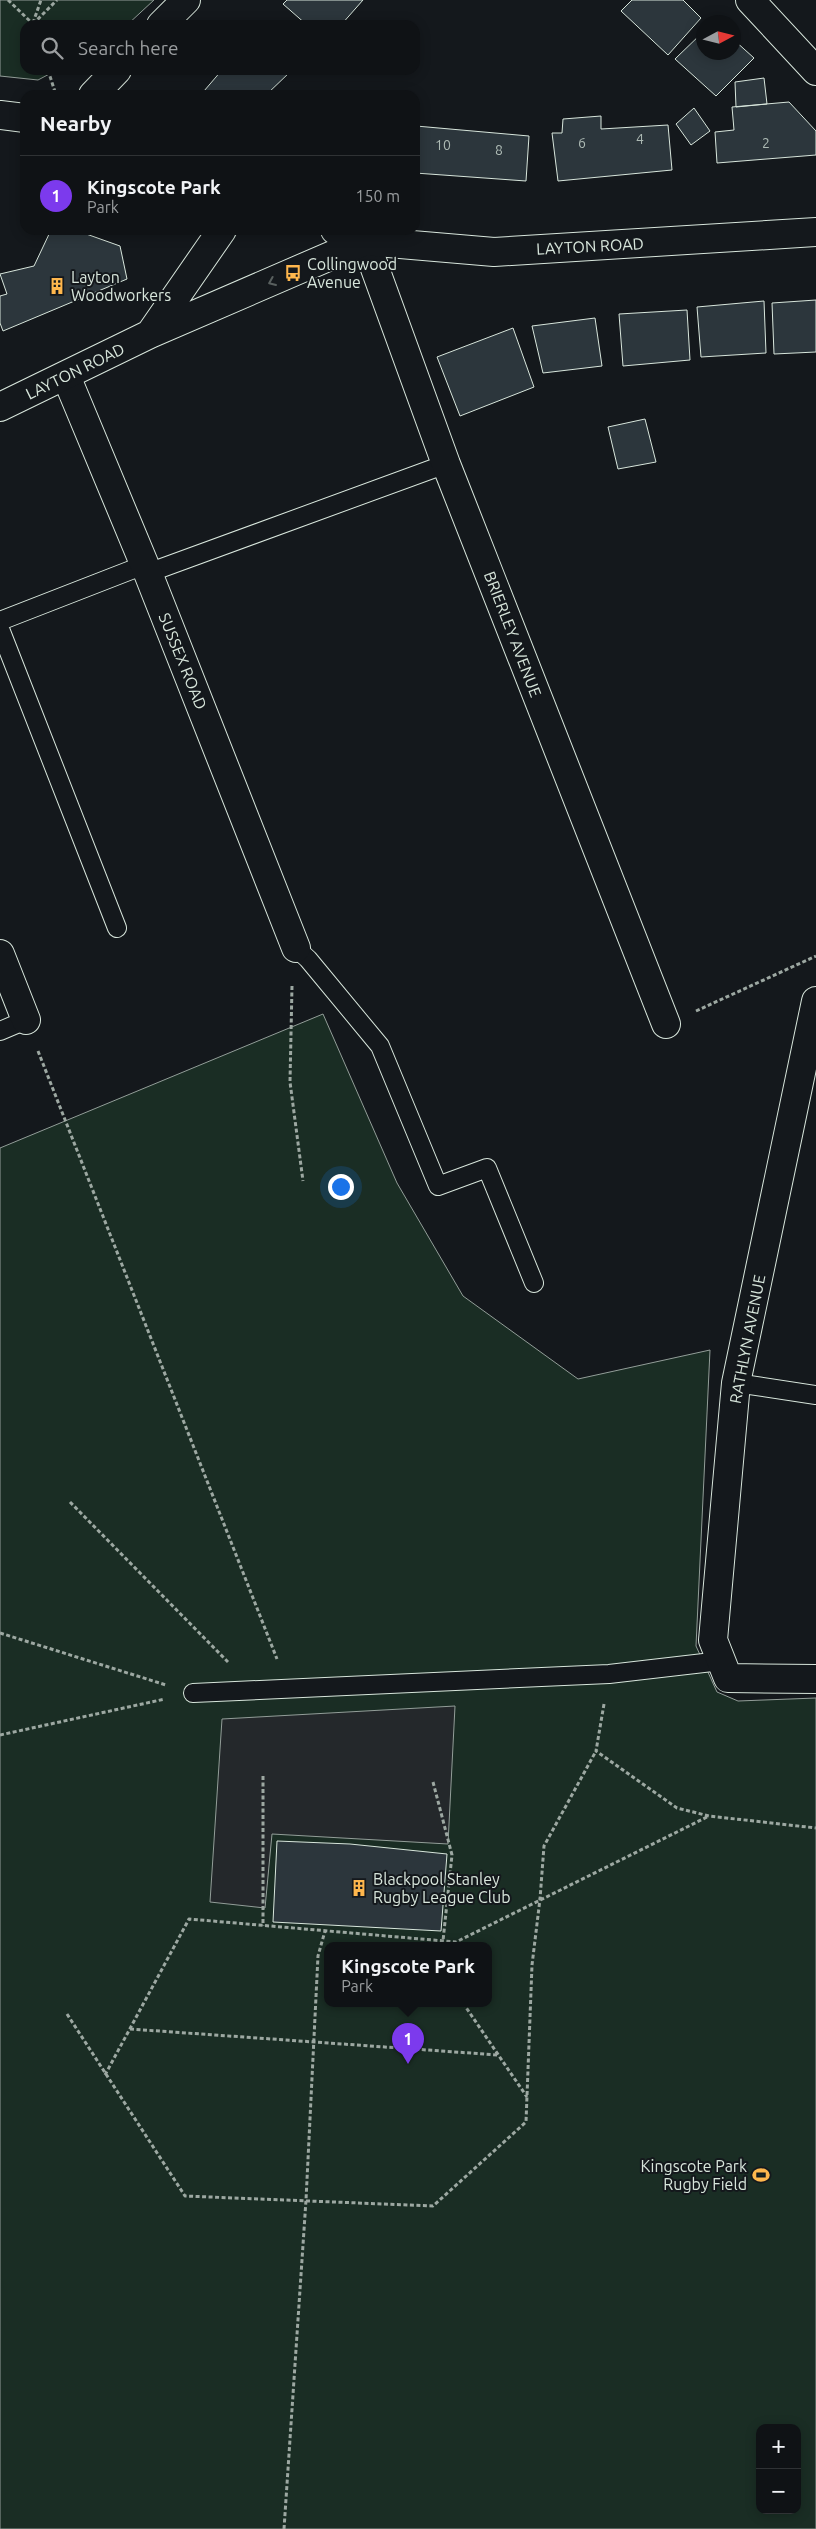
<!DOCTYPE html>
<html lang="en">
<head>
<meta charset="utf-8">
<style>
  :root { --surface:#0f1215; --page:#181b1e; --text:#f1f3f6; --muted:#9b9ea0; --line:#2f3234; --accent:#7c3aed }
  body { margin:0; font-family:Ubuntu,sans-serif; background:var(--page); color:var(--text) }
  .controls { position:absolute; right:15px; bottom:15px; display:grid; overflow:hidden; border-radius:10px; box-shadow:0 2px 12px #0003 }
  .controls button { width:45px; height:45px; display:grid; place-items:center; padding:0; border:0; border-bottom:1px solid var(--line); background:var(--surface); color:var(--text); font:25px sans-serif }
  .compass { position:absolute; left:696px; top:15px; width:45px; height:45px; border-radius:50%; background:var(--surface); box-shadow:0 2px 12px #0003; rotate:83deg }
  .you { position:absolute; left:340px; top:1186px; width:18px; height:18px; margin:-12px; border:4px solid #fff; border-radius:50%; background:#1a73e8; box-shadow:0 0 0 8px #1a73e833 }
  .badge { display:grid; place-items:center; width:32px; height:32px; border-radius:50%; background:var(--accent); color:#fff; font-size:16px; font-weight:700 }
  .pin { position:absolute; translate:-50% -41px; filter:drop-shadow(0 1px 2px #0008) }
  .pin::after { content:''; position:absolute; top:26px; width:18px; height:15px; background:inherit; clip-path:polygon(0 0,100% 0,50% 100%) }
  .popup { position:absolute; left:324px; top:1942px; width:168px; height:65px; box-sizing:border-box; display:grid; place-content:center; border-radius:10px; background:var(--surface); filter:drop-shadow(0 1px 4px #0005); font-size:16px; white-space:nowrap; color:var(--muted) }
  .popup b { font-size:19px; color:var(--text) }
  .popup::after { content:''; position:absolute; left:50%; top:100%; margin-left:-10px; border:10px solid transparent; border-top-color:var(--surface) }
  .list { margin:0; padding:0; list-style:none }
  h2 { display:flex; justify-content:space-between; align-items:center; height:65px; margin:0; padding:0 20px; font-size:21px }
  h2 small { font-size:16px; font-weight:400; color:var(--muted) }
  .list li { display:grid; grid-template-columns:32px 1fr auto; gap:15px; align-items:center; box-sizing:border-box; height:80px; padding:0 20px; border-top:1px solid var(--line) }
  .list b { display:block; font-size:19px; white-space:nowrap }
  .list p { margin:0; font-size:16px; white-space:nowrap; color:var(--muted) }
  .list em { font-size:16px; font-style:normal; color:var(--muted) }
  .icon { flex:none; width:28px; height:28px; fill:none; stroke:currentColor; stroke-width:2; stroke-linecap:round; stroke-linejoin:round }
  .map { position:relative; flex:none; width:816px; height:2529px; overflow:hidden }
  .search { position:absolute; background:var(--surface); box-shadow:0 2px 12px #0003; left:20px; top:20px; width:400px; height:55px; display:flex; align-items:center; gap:12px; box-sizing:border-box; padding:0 18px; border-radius:15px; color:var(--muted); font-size:19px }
  .panel { position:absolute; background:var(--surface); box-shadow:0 2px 12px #0003; left:20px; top:90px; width:400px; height:145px; border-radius:15px }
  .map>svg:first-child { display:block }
  .green { fill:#1a2d24; stroke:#939e99; fill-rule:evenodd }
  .parking { fill:#24282b; stroke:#939e99 }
  .building { fill:#2c363c; stroke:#d8e6dc }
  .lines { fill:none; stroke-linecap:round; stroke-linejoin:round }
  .service-casing { stroke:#d8e6dc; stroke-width:20 }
  .minor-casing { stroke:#d8e6dc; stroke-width:30 }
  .tertiary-casing { stroke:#d8e6dc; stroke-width:30 }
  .path { stroke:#9da8a2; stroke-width:3; stroke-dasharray:4 2.5; stroke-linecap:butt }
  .service { stroke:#14181c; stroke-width:18 }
  .minor { stroke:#14181c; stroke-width:28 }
  .tertiary { stroke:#14181c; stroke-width:28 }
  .oneway { stroke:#59605f }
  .labels { text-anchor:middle; stroke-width:4; stroke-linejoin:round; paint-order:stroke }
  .number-label { font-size:14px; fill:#adbab4 }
  .street-label { font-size:16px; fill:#d8e6dc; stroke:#14181c }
  .poi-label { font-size:16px; fill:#d8e6dc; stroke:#14181c; text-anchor:start }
</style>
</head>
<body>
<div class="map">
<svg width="816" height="2529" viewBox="0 0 816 2529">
  <rect width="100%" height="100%" fill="#14181c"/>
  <path class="green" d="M0,0h154l-27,25h-102v45h32l-19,10 -38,-4z
    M323,1014l74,169 66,113 115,83 132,-29 -14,296 21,46 21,9 78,-3v831h-816v-1381zM328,1945h160v58h-160zM760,2428h37v82h-37z"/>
  <path class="parking" d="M455,1706l-7,138 -176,-10 -7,74 -55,-6 12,-183z"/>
  <path class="building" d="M287,0h76l-22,25h-34l-24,-21z
    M632,0h51l18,18 -33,37 -47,-44z
    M704,31v21h30v-12l20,18 -38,38 -41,-37z
    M222,70h66l2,2 -24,23h-58l-4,-4z
    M764,78l3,26 -31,3 -1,-25z
    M789,102l27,29v24l-99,8 -2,-31 19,-2 -2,-23z
    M694,108l16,23 -19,14 -15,-21z
    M601,116v13l67,-4 4,45 -114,11 -6,-48h10l1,-14z
    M416,126l113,10 -3,45 -111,-8z
    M51,230h24l45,16 7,33 -124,52 -3,-8v-27l7,-2 -7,-20 34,-8z
    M816,300v52l-42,2 -2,-51z
    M764,301l2,52 -65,4 -4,-50z
    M687,310l3,50 -67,6 -4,-52z
    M595,318l7,48 -59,7 -11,-47z
    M513,328l21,59 -74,29 -23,-59z
    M645,419l11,43 -38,7 -10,-42z
    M277,1841l73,3 97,10 -6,77 -168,-9z"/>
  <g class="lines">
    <g class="service-casing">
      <path id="service" d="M148,573l298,-109
        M0,621l144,-56
        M0,629l117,299
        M296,948l12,11 72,87 58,140 49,-18 47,115
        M0,1031l26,-11
        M736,1383l80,12
        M193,1693l416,-19 112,-13"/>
    </g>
    <g class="minor-casing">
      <path id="minor" d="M750,0l66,71
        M161,25l25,-25
        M93,95l24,-25
        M365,241l81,223 220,560
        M66,376l82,197 148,375
        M0,954l26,66
        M816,1001l-80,382 -23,257 15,38 88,1"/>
    </g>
    <g class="tertiary-casing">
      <path id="tertiary" d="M0,115l25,3
        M335,230l30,11 129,11 322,-20
        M150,334l72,-104
        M0,407l150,-73 215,-93"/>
    </g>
    <path class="path" d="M8,0l26,25
      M33,23l8,-23
      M33,24l24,-24
      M48,70l8,25
      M292,986l-2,96 13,99
      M696,1011l120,-55
      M38,1051l239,608
      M70,1502l158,160
      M0,1633l166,52
      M604,1704l-8,47 81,57 32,8 107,12
      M0,1735l165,-36
      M263,1776v150
      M433,1782l19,73 -9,86
      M463,2003l64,94
      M67,2014l118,182 248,10 93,-84 6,-157 8,-66 4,-53 52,-95
      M130,2029l368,26
      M105,2075l84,-156 267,23 253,-126
      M284,2529l22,-329 12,-244 7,-25"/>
    <use href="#service" class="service"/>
    <use href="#minor" class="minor"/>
    <use href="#tertiary" class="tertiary"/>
  </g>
  <defs><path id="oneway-chevron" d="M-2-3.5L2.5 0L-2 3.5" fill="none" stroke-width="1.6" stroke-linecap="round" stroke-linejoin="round" transform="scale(1.25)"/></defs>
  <use class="oneway" href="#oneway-chevron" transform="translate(272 282) rotate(157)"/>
  <defs>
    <g id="bus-bare" transform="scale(1.35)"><path d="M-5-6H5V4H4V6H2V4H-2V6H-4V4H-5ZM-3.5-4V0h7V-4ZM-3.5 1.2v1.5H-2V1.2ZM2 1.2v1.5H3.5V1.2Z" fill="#ffb74d" stroke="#14181c" stroke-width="2.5" paint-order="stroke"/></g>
    <g id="building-bare" transform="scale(1.35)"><path d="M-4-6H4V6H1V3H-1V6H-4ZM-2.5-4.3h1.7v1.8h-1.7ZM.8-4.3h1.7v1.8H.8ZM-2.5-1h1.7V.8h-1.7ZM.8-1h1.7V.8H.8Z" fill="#ffb74d" stroke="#14181c" stroke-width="2.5" paint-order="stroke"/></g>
    <g id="stadium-bare" transform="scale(1.35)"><path d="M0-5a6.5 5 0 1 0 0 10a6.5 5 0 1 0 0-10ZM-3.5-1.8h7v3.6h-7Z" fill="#ffb74d" stroke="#14181c" stroke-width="2.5" paint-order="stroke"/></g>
  </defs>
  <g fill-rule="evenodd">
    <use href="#bus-bare" x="293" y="273"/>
    <use href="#building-bare" x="57" y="286"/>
    <use href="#building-bare" x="359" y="1888"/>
    <use href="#stadium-bare" x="761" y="2175"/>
  </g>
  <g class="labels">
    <g class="number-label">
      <text x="640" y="144">4</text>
      <text x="582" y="148">6</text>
      <text x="766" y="148">2</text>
      <text x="443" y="150">10</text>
      <text x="499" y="155">8</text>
    </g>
    <g class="street-label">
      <text transform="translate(590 246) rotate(-3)" y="6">LAYTON ROAD</text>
      <text transform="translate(75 371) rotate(-26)" y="6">LAYTON ROAD</text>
      <text transform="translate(513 634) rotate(69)" y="6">BRIERLEY AVENUE</text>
      <text transform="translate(183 661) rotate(68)" y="6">SUSSEX ROAD</text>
      <text transform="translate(747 1339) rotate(-79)" y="6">RATHLYN AVENUE</text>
    </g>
    <g class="poi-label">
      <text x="307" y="270">Collingwood<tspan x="307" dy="18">Avenue</tspan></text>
      <text x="71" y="283">Layton<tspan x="71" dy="18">Woodworkers</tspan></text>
      <text x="373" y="1885">Blackpool Stanley<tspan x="373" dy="18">Rugby League Club</tspan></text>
      <text x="747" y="2172" text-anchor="end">Kingscote Park<tspan x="747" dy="18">Rugby Field</tspan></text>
    </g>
  </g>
</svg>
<div class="controls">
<button>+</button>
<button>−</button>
</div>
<svg class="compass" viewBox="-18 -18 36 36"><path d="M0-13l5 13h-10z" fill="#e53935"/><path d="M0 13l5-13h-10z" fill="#9b9ea0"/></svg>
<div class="you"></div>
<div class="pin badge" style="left:408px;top:2064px">1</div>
<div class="popup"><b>Kingscote Park</b>Park</div>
<div class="search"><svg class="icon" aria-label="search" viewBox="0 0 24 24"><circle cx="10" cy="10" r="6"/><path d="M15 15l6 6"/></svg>Search here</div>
<section class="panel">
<h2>Nearby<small></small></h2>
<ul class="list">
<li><span class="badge">1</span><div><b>Kingscote Park</b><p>Park</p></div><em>150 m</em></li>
</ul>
</section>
</div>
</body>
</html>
